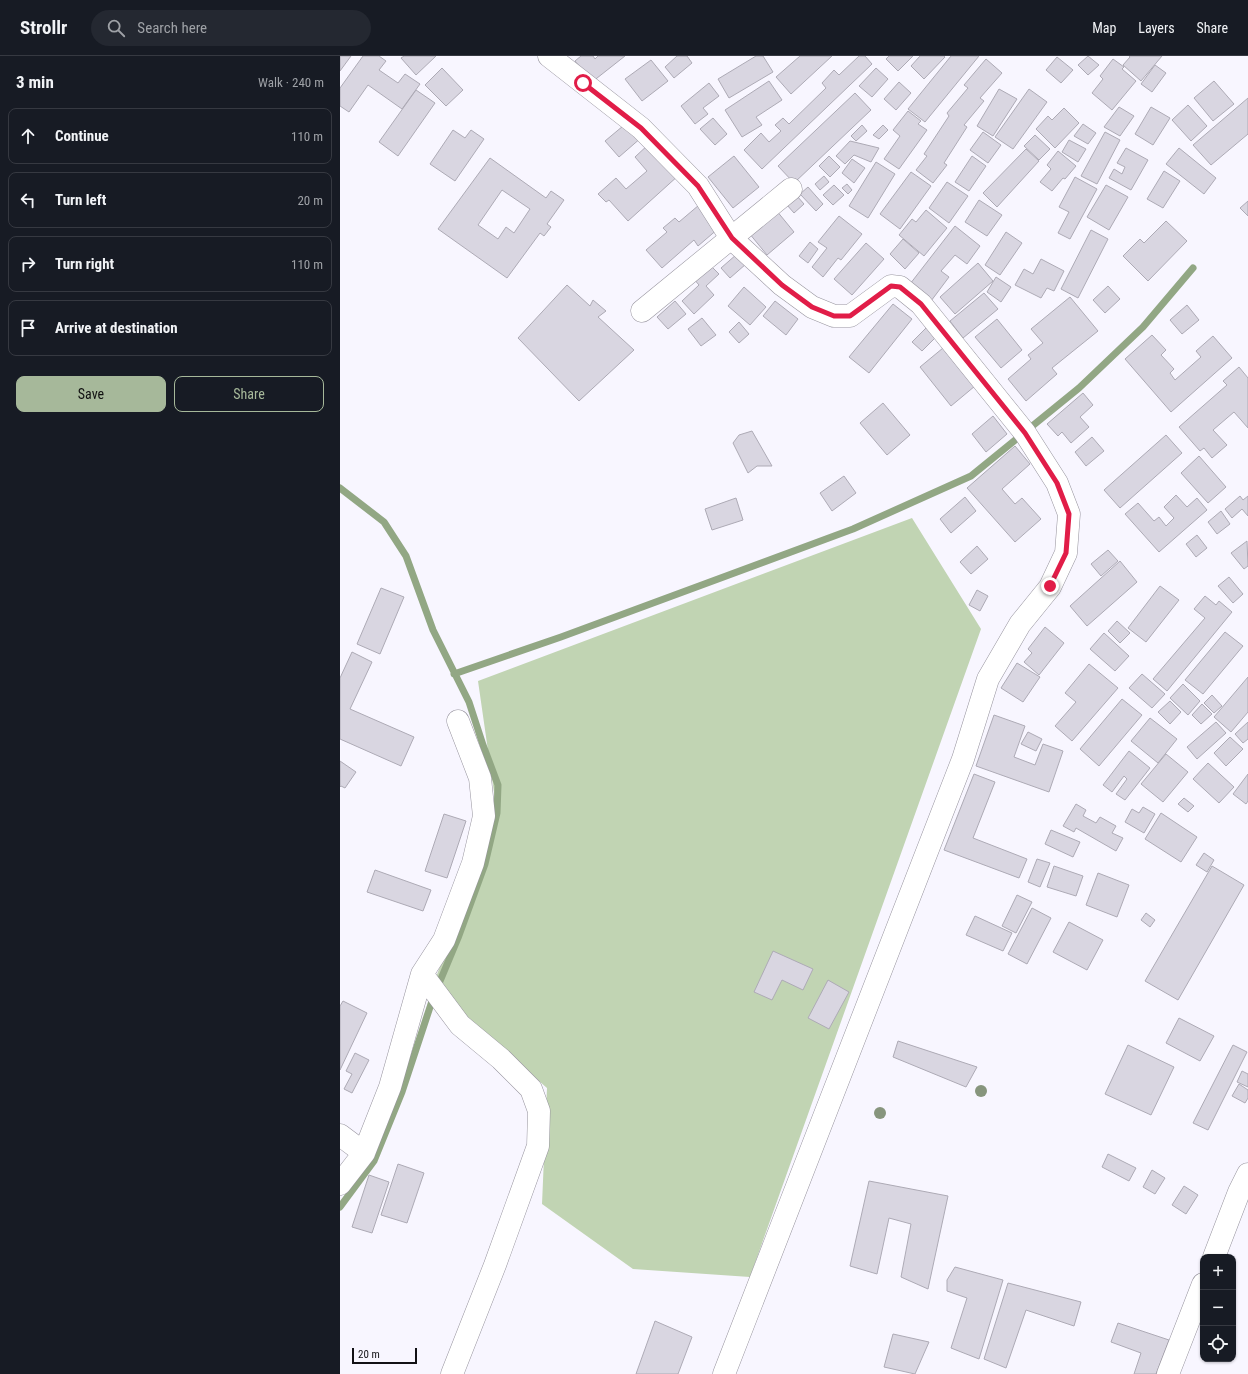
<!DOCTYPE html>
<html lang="en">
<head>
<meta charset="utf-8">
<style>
  :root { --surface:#171b24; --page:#242831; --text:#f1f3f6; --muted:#9ea1a6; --line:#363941; --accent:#a6b89a }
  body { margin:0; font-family:"Roboto Condensed",sans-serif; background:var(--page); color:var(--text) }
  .controls { position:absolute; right:12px; bottom:12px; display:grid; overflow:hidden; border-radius:8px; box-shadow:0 1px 3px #0004 }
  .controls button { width:36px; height:36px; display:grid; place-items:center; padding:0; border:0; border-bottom:1px solid var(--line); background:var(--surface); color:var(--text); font:20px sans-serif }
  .scale { position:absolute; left:12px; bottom:10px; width:65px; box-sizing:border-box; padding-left:4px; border:2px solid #121115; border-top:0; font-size:11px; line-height:14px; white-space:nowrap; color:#121115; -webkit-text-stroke:3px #f8f6ff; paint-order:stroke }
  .stop { position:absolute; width:12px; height:12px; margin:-9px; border:3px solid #e11d48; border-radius:50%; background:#fff }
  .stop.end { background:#e11d48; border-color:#fff; box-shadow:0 1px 4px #0008 }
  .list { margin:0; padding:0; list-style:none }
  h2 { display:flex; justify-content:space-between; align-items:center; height:52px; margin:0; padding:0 16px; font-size:17px }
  h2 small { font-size:13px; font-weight:400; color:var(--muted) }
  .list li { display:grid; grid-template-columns:26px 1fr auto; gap:12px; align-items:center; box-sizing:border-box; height:56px; margin:0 8px 8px; padding:0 8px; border:1px solid var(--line); border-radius:8px }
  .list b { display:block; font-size:15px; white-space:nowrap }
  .list em { font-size:13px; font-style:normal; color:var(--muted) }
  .actions { display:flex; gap:8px; padding:12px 16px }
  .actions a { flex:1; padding:9px 0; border:1px solid var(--accent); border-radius:8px; text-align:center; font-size:14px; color:var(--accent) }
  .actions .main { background:var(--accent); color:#111 }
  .icon { flex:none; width:22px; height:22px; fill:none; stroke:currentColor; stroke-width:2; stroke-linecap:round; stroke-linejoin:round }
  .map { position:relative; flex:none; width:908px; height:1318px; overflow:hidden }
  header { display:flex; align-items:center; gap:24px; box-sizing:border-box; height:56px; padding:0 20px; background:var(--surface); border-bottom:1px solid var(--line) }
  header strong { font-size:19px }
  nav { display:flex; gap:22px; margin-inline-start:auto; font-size:14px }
  .search { width:280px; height:36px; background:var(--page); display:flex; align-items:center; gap:10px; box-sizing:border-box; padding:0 14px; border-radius:22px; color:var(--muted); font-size:15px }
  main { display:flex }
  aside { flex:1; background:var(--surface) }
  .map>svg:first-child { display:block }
  .green { fill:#c1d4b3 }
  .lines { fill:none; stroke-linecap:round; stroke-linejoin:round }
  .stream { stroke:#92a784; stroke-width:7 }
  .building { fill:#d9d6e1; stroke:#adaab5; fill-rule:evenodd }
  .street-casing { stroke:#97949e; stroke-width:23 }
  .street { stroke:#fff; stroke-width:22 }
  .tree { fill:#87957d }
  .route { stroke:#e11d48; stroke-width:5 }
</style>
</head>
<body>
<header>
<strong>Strollr</strong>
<div class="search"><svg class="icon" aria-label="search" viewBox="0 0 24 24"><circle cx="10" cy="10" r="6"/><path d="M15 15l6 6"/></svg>Search here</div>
<nav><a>Map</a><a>Layers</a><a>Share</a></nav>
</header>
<main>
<aside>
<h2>3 min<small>Walk · 240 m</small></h2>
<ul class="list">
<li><svg class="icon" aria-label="ahead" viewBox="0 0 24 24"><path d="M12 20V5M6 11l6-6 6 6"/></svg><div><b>Continue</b></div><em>110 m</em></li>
<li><svg class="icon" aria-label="left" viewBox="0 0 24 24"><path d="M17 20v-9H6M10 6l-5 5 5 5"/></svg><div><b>Turn left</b></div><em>20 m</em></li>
<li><svg class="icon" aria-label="right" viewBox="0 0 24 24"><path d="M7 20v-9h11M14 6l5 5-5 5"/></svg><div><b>Turn right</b></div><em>110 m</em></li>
<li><svg class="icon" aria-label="arrive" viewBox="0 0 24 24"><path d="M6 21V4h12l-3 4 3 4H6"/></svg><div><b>Arrive at destination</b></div></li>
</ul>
<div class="actions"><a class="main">Save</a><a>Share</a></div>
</aside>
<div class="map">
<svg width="908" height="1318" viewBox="0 0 908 1318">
  <rect width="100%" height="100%" fill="#f8f6ff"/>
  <path class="green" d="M572,462l69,111 -231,648 -117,-8 -91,-65 5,-116 -115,-100 65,-175 -19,-132z"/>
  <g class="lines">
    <path class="stream" d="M0,432l44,34 22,34 27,74 36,72 14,43 15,40 -1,28 -12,51 -27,74 -25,60 -31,94 -28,69 -34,46
      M114,618l107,-37 292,-108 118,-53 108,-88 64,-61 50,-59"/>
  </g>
  <path class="building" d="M0,0h11l-11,15z
    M23,0h16l7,5 -7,9 19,13 7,-9 15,10 -18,25 -34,-24 -19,27 -9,-6v-18z
    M64,0h32l-20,19 -15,-17z
    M241,0h12l2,3 3,-3h27l-33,26 -17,-21z
    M337,0h10l5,7 -18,15 -9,-11z
    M416,0h7l10,16 -44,26 -11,-19z
    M460,0h32l-41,38 -15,-17z
    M519,0h6l7,8 -110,105 -18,-19 17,-17 8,9 12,-11 -6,-6 8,-7 6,6 37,-36 -4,-5 12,-13 5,5z
    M549,0h24l-15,15 -12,-12z
    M580,0h24l1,1 -21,22 -13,-13z
    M611,0h28l-54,66 -17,-13z
    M748,0l11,9 -11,10 -10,-10z
    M789,0h33l-21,25 -18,-16 7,-8z
    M717,1l16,13 -12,13 -15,-13z
    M646,3l16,14 -22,25 4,3 -20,24 3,2 -23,36 3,2 -14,18 -17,-13 11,-14 -3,-2 25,-38 -2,-3 21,-25 -4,-3z
    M773,3l11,8 -2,2 14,12 -24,29 -20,-17 11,-14 -3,-3z
    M311,4l17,21 -26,20 -17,-22z
    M815,9l11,8 -14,19 -11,-8z
    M102,12l21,22 -17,16 -21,-21z
    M536,12l12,11 -16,18 -13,-11z
    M429,25l13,19 -26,17 6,8 -20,12 -17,-27z
    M874,25l20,23 -21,17 -19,-23z
    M559,26l12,11 -15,17 -12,-11z
    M369,27l10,13 -16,12 5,6 -13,10 -14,-18z
    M659,33l18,10 -24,37 -16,-10z
    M689,33l18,13 -34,47 -18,-12z
    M76,34l19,13 -37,53 -19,-14z
    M515,37l16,17 -77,73 -16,-17z
    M908,42v36l-37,31 -18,-20z
    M848,49l19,21 -16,15 -19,-21z
    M779,51l15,9 -14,20 -16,-9z
    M811,51l19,11 -17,27 -18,-11z
    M724,52l15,15 -24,25 -19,-19 12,-13 4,4z
    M568,55l13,10 -3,3 9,6 -28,39 -15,-10 16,-23 -7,-6z
    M373,62l14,16 -12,11 -15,-16z
    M289,65l13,16 -23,20 -14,-16z
    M743,68l13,9 -8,11 -14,-8z
    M522,69l5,6 -11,10 -5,-5z
    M543,69l5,5 -9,9 -6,-4z
    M113,74l12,8 6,-8 13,9 -29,42 -25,-17z
    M643,76l18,13 -13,18 -18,-13z
    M765,76l15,8 -23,44 -16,-8z
    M695,79l15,14 -11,11 -15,-14z
    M729,84l17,9 -8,13 -16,-10z
    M510,85l29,7 -8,14 -17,-7 -9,9 -9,-8z
    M310,87l29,32 -51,46 -19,-21 -3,2 -8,-8 18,-16 10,11 21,-18 -12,-14z
    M786,92l22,12 -17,30 -22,-12 5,-9 8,5 3,-7 -8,-4z
    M839,92l37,30 -12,16 -38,-30z
    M686,93l13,12 -42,46 -14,-14z
    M718,95l18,15 -11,13 -2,-1 -11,13 -12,-9 11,-13 -4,-4z
    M394,100l25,31 -26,21 -25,-31z
    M489,100l11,11 -10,10 -11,-11z
    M632,100l14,10 -17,25 -14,-9z
    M150,102l56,40 5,-7 13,9 -17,24 4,3 -7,9 -4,-3 -33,45 -69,-49zM162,134l28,19 -16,24 -8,-6 -8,12 -20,-14z
    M512,103l13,9 -11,15 -12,-10z
    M536,106l19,12 -27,44 -19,-12z
    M824,115l16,10 -17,27 -16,-9z
    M571,116l20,14 -31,43 -20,-15z
    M484,120l5,6 -9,8 -5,-6z
    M735,121l22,12 -27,50 -12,-6 11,-21 -10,-5z
    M607,126l21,14 -19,27 -20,-15z
    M507,128l5,6 -4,4 -6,-6z
    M494,129l10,10 -11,10 -10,-10z
    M766,129l22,12 -19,33 -22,-13z
    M468,131l15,17 -7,7 -16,-17z
    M457,140l7,8 -10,9 -7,-8z
    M639,144l23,15 -15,21 -22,-14z
    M908,145v15l-8,-8z
    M359,149l20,23 -21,18 -4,-6 -32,28 -16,-18 21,-18 -4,-4 12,-10 4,4z
    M436,154l18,22 -27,23 -18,-22z
    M586,154l21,18 -23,28 -25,-21 13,-16 4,3z
    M499,160l23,18 -21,26 -3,-2 -15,19 -11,-10 15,-19 -9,-6z
    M826,165l21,20 -39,40 -25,-25 17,-17 4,4z
    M615,170l25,20 -13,18 -12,-9 -14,16 8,6 -18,24 -21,-17z
    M751,174l17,9 -30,59 -17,-9z
    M666,176l16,11 -22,32 -15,-10z
    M563,183l16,14 -14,16 -15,-15z
    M470,186l8,7 -10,14 -9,-7z
    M526,187l18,16 -32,36 -18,-16z
    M397,198l9,10 -16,14 -9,-10z
    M701,203l23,12 -10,20 -7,-3 -6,10 -26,-13 9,-16 9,5z
    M638,207l15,18 -38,33 -15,-17z
    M369,208l10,10 -13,12 8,9 -20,19 -12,-13 17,-16 -6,-7z
    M656,221l15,10 -10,15 -14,-10z
    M227,229l23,21 3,-6 13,11 -8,6 36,33 -55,51 -61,-63z
    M768,230l12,13 -15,14 -12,-13z
    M404,231l22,20 -16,18 -22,-19z
    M644,237l14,16 -35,29 -13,-17z
    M730,241l28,34 -46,37 5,6 -31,27 -18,-22 23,-20 -3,-4 15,-12 -12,-14z
    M335,245l11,13 -18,15 -11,-12z
    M435,245l23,18 -12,16 -23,-19z
    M553,248l19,15 -43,54 -20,-16z
    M847,249l12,15 -17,14 -12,-14z
    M362,262l14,17 -15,11 -13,-17z
    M657,263l25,31 -21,18 -26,-31z
    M399,266l10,12 -10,9 -10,-11z
    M587,271l10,9 -15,15 -10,-9z
    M812,279l14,15 -5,5 13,14 -4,4 5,7 26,-23 -5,-6 17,-15 19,22 -61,54 -46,-53z
    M603,292l32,38 -24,20 -31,-39z
    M899,311l9,11v50l-14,-16 -21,18 14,15 -15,13 -8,-10 -4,3 -21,-24 48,-42 -4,-4z
    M743,337l10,12 -13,12 9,10 -18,16 -9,-11 -4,4 -11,-12z
    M543,347l27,32 -23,20 -27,-32z
    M653,360l14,18 -21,18 -14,-18z
    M412,375l20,35h-15l-9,7 -15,-30 6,-8z
    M826,379l16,18 -62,55 -16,-18z
    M752,381l12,14 -18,15 -11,-14z
    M675,390l15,18 -28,25 13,15 7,-6 19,21 -26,23 -48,-54z
    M859,400l27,31 -18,16 -27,-30z
    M504,420l12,17 -24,18 -12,-18z
    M836,439l11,12 10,-9 10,12 -48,42 -34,-38 13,-11 16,18 5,-4 7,9 8,-8 -10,-11z
    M900,440l3,4 5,-4v20l-6,-7 -10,9 -7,-9z
    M625,441l11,14 -25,22 -11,-14z
    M396,442l7,22 -31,10 -7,-21z
    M881,455l9,13 -13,10 -9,-12z
    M857,479l10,13 -11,9 -10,-13z
    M907,485l1,25 -4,3 -13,-16z
    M637,490l11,13 -17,15 -11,-12z
    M768,494l10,11 -17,15 -10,-12z
    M780,505l17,21 -50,44 -17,-20z
    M889,521l14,17 -10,9 -15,-17z
    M820,530l19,14 -33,42 -18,-14z
    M41,532l23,9 -24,57 -23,-10z
    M637,534l11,6 -8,15 -11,-6z
    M865,540l11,9 3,-4 13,11 -65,79 -14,-12 52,-61 -11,-9z
    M777,565l13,12 -10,10 -12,-12z
    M705,571l19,16 -25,32 -15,-13 8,-9 -4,-4z
    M885,576l18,14 -40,48 -18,-14z
    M764,577l25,23 -14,15 -25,-22z
    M12,596l20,10 -22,47 64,28 -13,29 -61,-27v-61z
    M677,607l23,14 -17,25 -22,-14z
    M749,608l29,24 -46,53 -17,-15 21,-24 -11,-9z
    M802,618l23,20 -13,14 -23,-20z
    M908,621v35l-17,20 -17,-15z
    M843,628l17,17 -12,14 -18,-17z
    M872,639l10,11 -8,7 -10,-10z
    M782,643l20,16 -43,51 -19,-17z
    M830,645l11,11 -11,12 -12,-12z
    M862,648l10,10 -11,10 -9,-9z
    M654,659l31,11 -11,31 21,8 8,-21 20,7 -14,41 -73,-26z
    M810,662l27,21 -19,24 -27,-22z
    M876,666l10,11 -29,26 -10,-12z
    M908,666v17l-5,4 -8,-9z
    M688,676l14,7 -6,12 -15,-7z
    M890,681l13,12 -17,17 -12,-13z
    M789,695l21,17 -25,32 -9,-6 11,-15 -3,-3 -12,16 -9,-7z
    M826,698l22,18 -25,30 -22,-18z
    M0,705l16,11 -11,16 -4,-2 -1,1z
    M868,707l26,24 -15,16 -26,-24z
    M634,718l21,8 -22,56 54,21 -8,19 -75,-28z
    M908,718v27l-2,3 -13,-10z
    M844,742l10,8 -6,6 -10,-8z
    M736,748l10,6 -3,6 13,7 4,-6 16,9 -4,7 11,5 -7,13 -40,-23 -2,4 -11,-6z
    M803,751l12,7 -11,19 -19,-11 7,-13 7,4z
    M821,757l36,24 -16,25 -36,-23z
    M104,758l22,7 -19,57 -22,-7z
    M711,774l29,12 -7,15 -28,-13z
    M864,797l10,7 -7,12 -11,-7z
    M697,803l13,4 -10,24 -12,-5z
    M714,810l29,10 -7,20 -29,-9z
    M872,810l32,19 -66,115 -33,-19z
    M35,814l56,20 -8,21 -56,-19z
    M758,817l31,12 -12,32 -31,-12z
    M677,839l15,7 -16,31 -14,-7z
    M692,852l19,10 -24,46 -19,-10z
    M806,857l9,7 -5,7 -9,-7z
    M635,860l37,17 -9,18 -37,-16z
    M729,866l34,18 -16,30 -34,-18z
    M433,895l40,18 -10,21 -21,-10 -10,20 -18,-8z
    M488,924l21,12 -20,37 -21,-11z
    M3,945l24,12 -27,57v-64z
    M839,962l35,18 -14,25 -34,-18z
    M558,985l79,26 -11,20 -73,-30z
    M788,989l46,22 -23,48 -46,-21z
    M893,989l14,7 -39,78 -15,-7z
    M15,997l14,7 -17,33 -8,-4 8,-15 -6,-3z
    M902,1015l6,3v13l-11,-5z
    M899,1028l9,6v8l-3,5 -13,-7z
    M768,1098l28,14 -7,13 -27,-14z
    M58,1108l26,9 -17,50 -26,-8z
    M812,1114l13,8 -10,16 -12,-7z
    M29,1119l20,7 -17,51 -20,-6z
    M529,1125l79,15 -20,93 -27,-12 10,-53 -22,-6 -12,56 -27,-8z
    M844,1130l14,9 -12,19 -14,-9z
    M615,1211l48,13 -24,79 -28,-11 16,-50 -20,-7v-11z
    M668,1227l73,19 -7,24 -48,-16 -20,58 -22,-9z
    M315,1265l37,16 -14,37h-42z
    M778,1267l51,17 -13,34h-22l7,-21 -30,-11z
    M553,1278l36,8 -14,32 -31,-7z"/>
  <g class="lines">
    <g class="street-casing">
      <path id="street" d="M209,0l92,72 57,58 33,52 51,47 30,22 22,9h16l41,-30 9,1 21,17 104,129 32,50 12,31 -3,39 -16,34 -30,37 -32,55 -25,80 -239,615
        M302,255l149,-122
        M82,918l38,51 41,34 30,30 8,22 -1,35 -43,119 -43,109
        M0,1079l24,18
        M0,1128l24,-31 26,-66 32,-113 22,-34 29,-77 11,-47 -4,-38 -22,-57
        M874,1201l25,-65 9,-18
        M828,1318l35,-90"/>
    </g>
    <use href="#street" class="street"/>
  </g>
  <g class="tree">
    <circle cx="641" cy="1035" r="6"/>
    <circle cx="540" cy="1057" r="6"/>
  </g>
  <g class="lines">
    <path class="route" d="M243,27l58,45 57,58 34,52 50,47 30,22 22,9h16l41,-30 9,1 21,17 104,129 32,50 12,31 -3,39 -16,33"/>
  </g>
</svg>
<div class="controls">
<button>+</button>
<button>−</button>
<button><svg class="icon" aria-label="locate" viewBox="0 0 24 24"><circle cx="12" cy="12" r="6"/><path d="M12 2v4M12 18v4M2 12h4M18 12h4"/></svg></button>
</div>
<div class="scale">20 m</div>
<div class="stop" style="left:243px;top:27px"></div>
<div class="stop end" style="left:710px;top:530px"></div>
</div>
</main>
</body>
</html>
